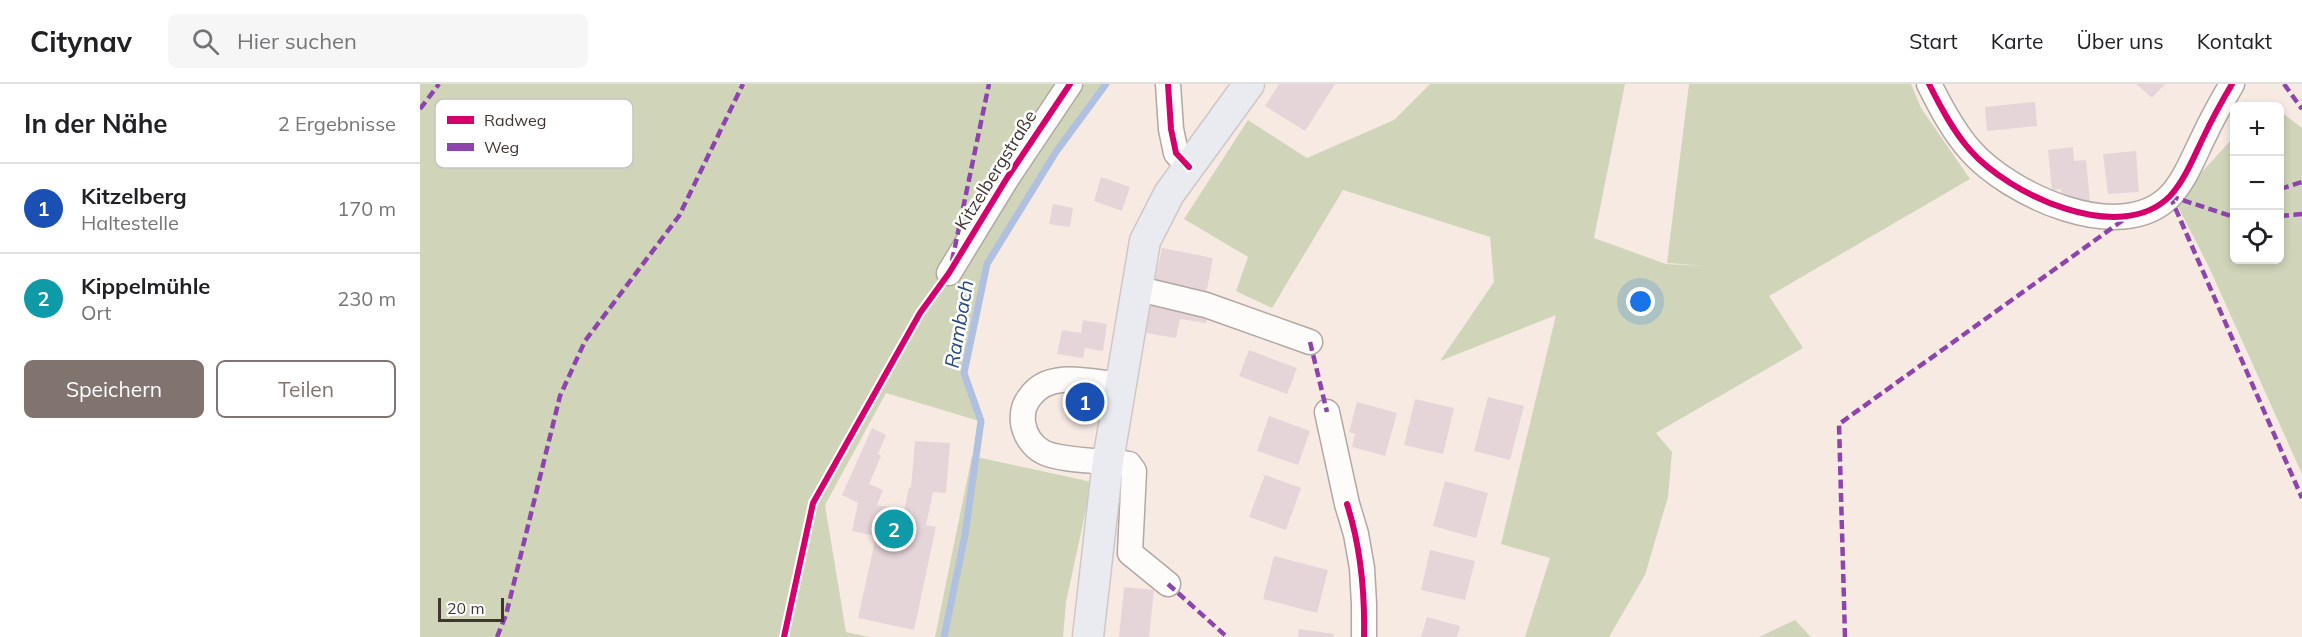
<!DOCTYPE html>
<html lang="de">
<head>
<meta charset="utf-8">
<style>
  :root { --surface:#fff; --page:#f6f6f6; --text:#202124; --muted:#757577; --line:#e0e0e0; --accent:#81746f }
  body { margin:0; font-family:Mulish,sans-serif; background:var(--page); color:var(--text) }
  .controls { position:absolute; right:18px; top:18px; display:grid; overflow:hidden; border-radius:9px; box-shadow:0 3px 9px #0003 }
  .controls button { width:54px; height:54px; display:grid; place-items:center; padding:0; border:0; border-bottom:2px solid var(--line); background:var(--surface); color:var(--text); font:30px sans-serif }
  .scale { position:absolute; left:18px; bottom:15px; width:66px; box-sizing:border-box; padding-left:6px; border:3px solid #413530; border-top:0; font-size:16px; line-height:21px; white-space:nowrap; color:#413530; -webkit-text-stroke:4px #fff; paint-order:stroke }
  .you { position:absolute; left:1221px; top:218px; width:21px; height:21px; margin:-15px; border:4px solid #fff; border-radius:50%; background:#1a73e8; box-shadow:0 0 0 9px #1a73e833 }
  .badge { display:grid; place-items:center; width:39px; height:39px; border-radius:50%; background:var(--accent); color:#fff; font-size:20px; font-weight:700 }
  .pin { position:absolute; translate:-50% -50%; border:3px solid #fff; box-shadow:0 2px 6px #0006 }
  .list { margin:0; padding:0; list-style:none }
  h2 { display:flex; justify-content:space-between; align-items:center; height:78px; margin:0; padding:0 24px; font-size:26px }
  h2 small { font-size:20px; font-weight:400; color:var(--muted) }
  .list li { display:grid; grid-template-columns:39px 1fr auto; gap:18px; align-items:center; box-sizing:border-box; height:90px; padding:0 24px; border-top:2px solid var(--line) }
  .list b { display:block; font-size:22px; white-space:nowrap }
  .list p { margin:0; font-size:20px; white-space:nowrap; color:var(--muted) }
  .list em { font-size:20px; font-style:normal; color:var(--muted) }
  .actions { display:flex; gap:12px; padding:18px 24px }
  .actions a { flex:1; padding:14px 0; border:2px solid var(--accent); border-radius:9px; text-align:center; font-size:21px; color:var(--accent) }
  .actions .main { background:var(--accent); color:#fff }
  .icon { flex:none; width:33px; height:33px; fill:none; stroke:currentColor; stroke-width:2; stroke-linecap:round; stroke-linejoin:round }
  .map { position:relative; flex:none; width:1882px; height:553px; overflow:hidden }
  header { display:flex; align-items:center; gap:36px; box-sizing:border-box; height:84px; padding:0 30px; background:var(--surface); border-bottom:2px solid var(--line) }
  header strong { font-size:28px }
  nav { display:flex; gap:33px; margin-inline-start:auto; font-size:21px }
  .search { width:420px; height:54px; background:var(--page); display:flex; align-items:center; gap:15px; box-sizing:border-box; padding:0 21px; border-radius:9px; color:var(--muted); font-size:22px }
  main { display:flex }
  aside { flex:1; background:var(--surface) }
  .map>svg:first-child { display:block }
  .green { fill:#d0d5ba }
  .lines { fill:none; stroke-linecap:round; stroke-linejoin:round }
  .stream { stroke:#b0c0e1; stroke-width:7 }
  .building { fill:#e6d5d8 }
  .minor-casing { stroke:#b2a7a2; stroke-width:27 }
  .major-casing { stroke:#cec8c3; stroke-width:33 }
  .minor { stroke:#fefcfb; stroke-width:24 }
  .major { stroke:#eaebf1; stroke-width:30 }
  .quiet { stroke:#8e44ad; stroke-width:4.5; stroke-dasharray:9 4.5; stroke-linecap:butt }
  .cycleway-casing { stroke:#fff; stroke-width:10 }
  .cycleway { stroke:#d6006c; stroke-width:6 }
  .labels { text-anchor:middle; stroke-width:5; stroke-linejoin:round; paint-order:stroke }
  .street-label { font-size:18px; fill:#413530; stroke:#fff }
  .water-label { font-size:20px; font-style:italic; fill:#274985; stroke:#fff }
  .key { fill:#fff; stroke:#c6c2c1; stroke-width:1.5 }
  .key-label { font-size:16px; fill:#413530 }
</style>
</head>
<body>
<header>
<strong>Citynav</strong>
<div class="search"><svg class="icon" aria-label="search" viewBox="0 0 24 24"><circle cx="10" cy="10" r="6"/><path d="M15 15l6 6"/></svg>Hier suchen</div>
<nav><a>Start</a><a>Karte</a><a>Über uns</a><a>Kontakt</a></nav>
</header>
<main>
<aside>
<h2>In der Nähe<small>2 Ergebnisse</small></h2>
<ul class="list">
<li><span class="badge" style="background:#1a4fb4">1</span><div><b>Kitzelberg</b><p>Haltestelle</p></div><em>170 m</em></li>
<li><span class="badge" style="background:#0f9aa8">2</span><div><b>Kippelmühle</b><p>Ort</p></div><em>230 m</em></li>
</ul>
<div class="actions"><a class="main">Speichern</a><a>Teilen</a></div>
</aside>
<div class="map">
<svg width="1882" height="553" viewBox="0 0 1882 553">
  <rect width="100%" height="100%" fill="#f7eae3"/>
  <path class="green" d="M0,0h687l-53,68 -69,112 -23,110 17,47 -93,-28 -61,112 21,127 24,5h-450z
    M1010,0h195l-31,154 72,26 41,2 -40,-3 22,-179h222l10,24 49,71 -201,117 34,52 -147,85 16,19 -4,45 -23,78 -36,62h-84l25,-79 -49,-14 55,-229 -116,46 54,-79 -4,-45 -147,-47 -71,118 -36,-17 12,-34 -64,-38 64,-99 59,38 87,-38z
    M1860,27l22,17v346l-94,-209 -33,-64 59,-64v123h46z
    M552,372l120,26 -26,120 -3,35h-128z
    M1375,536l16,17h-52z"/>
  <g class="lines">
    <path class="stream" d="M524,553l21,-102 16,-114 -17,-48 23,-109 69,-112 50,-68"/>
  </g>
  <path class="building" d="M859,0h56l-30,47 -40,-25z
    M1716,0h29l-13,14z
    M1615,18l2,24 -50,5 -2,-24z
    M1653,63l1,14 12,-1 4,41 -28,2 -1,-14 -9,1 -4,-40z
    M1716,67l3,41 -31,2 -5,-40z
    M681,93l29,10 -8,24 -28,-10z
    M633,120l20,4 -3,19 -21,-3z
    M742,164l51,10 -7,37 -52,-10z
    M731,218l57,10 -2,11 -26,-4 -4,19 -30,-5z
    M663,236l24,4 -4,27 -18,-3 -2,10 -26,-4 5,-24 19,3z
    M829,266l48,18 -10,26 -48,-18z
    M1068,313l36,9 -14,54 -36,-9z
    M995,315l39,9 -11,46 -39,-9z
    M937,318l40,11 -12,43 -33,-9 3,-13 -6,-2z
    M849,332l41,15 -12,34 -41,-14z
    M452,344l14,7 -8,19 3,2 -12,28 14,6 -6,15 16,3 -2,10 11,2 7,-33 2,1 4,-47 35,2 -4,50 -13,-1 -7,33 10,2 -22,103 -56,-12 18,-82 -24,-5 6,-28 -16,-8z
    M845,391l36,13 -15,42 -37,-13z
    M1025,397l43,12 -12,45 -43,-12z
    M1010,466l45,11 -10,39 -44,-10z
    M854,472l54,14 -11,43 -54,-14z
    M704,503l30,3 -5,47h-30z
    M1007,533l33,9 -3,11h-36z
    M879,545l35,5v3h-36z"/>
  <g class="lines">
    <g class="minor-casing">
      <path id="minor" d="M748,0l3,45 5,24 13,14
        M1509,0c11,22 24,47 41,66 38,44 150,97 200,46 15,-16 24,-40 34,-60 8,-17 18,-35 28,-52
        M529,189l58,-95 63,-94
        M715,204l71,17 104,37
        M700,301c-28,-3 -71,-16 -90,12 -6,7 -8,17 -7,26 2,12 9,23 20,29 16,9 65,9 86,12l5,7 -4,82 38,31
        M907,328l20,92 9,30 6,34 2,36v33"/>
    </g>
    <g class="major-casing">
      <path id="major" d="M668,553l20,-176 37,-220 24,-47 80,-110"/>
    </g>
    <use href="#minor" class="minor"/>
    <use href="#major" class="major"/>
    <path class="quiet" d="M1864,0l18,25
      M0,25l19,-25
      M1860,105l22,-7
      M1750,112l132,302
      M1750,112l64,21
      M1860,132l22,-2
      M532,177l37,-177
      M890,258l17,70
      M748,500l59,53
      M77,553l9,-22 54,-219 25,-55 94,-125 64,-132
      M1425,553l-6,-213 287,-206"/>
    <g class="cycleway-casing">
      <path id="cycleway" d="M748,0l3,45 5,24 13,14
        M1509,0c11,22 24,47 41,66 38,44 150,97 200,46 15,-16 24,-40 34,-60 8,-17 18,-35 28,-52
        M927,420c14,44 18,87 17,133
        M364,553l29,-134 107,-190 29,-40 58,-95 63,-94"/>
    </g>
    <use href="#cycleway" class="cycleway"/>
  </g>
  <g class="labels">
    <g class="street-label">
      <text transform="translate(576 86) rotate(-58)" y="6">Kitzelbergstraße</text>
    </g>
    <g class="water-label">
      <text transform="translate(539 240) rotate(-80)" y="7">Rambach</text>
    </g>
  </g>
  <rect x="15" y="15" width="198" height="69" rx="9" class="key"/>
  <rect x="27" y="32" width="27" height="8" fill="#d6006c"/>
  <rect x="27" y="59" width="27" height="8" fill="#8e44ad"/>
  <g class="key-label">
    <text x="64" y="42">Radweg</text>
    <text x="64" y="69">Weg</text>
  </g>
</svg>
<div class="controls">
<button>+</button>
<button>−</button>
<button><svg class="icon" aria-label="locate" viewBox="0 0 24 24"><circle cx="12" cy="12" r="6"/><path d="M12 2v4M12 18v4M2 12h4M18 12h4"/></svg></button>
</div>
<div class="scale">20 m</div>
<div class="you"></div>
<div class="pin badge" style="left:665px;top:318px;background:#1a4fb4">1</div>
<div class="pin badge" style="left:474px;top:445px;background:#0f9aa8">2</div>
</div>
</main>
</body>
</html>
